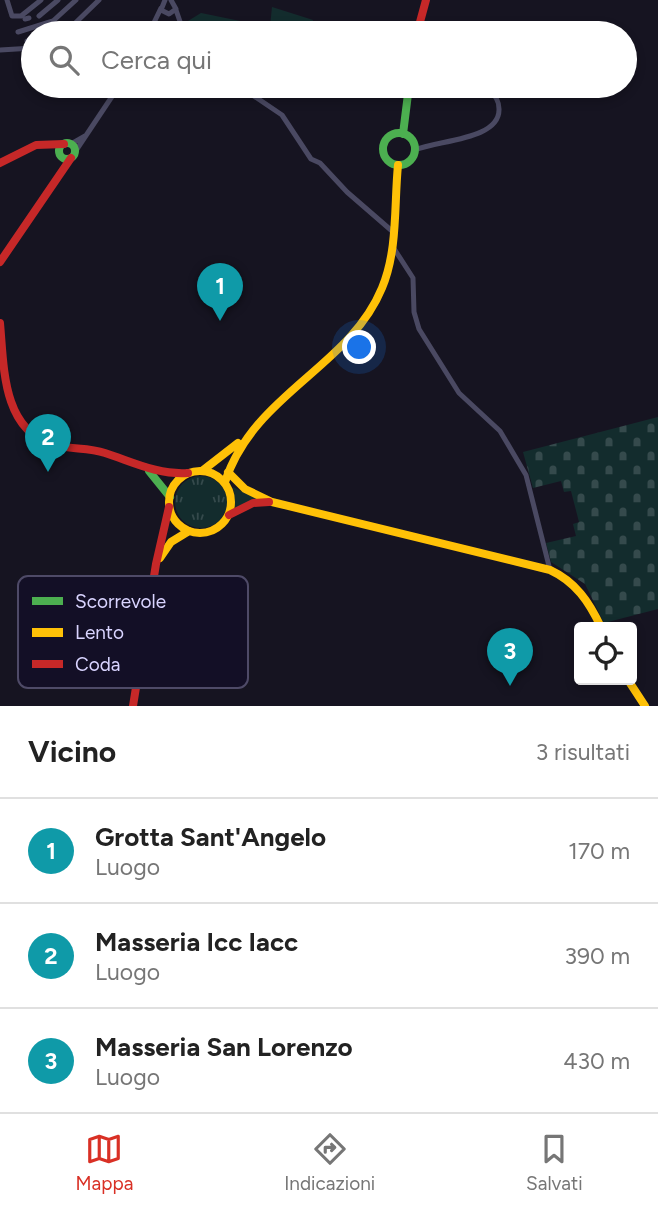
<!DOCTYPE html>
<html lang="it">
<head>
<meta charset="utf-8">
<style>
  :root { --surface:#fff; --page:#f6f6f6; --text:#222; --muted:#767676; --line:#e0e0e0; --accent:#d93025 }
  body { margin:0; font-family:Figtree,sans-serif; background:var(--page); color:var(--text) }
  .controls { position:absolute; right:21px; bottom:21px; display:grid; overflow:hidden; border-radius:7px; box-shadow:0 4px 10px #0003 }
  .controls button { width:63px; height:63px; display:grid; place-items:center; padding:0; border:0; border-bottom:2px solid var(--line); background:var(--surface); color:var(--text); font:35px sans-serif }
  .you { position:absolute; left:360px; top:348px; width:24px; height:24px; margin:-18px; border:5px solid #fff; border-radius:50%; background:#1a73e8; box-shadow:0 0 0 10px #1a73e833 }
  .badge { display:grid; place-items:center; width:46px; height:46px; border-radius:50%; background:var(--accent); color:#fff; font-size:23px; font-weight:700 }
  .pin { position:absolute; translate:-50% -58px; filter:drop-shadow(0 2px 4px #0008) }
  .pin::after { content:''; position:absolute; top:37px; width:24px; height:21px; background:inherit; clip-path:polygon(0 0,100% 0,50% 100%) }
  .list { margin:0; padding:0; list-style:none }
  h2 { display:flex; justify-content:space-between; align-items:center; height:91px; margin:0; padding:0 28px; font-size:30px }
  h2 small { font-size:23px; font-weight:400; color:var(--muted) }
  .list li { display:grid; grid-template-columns:46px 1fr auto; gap:21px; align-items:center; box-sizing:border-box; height:105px; padding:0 28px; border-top:2px solid var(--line) }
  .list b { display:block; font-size:26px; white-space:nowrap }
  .list p { margin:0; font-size:23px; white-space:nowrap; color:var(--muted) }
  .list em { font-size:23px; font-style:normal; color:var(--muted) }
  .icon { flex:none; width:38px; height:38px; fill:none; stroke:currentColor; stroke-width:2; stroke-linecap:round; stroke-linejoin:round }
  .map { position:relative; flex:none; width:658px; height:706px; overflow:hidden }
  .search { position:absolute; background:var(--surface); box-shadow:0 4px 10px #0003; left:21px; right:21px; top:21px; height:77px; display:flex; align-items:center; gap:18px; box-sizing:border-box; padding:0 24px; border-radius:38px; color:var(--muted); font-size:26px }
  .sheet { height:406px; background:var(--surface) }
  nav { display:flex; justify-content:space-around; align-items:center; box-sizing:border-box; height:98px; border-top:2px solid var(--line); background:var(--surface); font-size:19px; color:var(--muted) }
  nav a { display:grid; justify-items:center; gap:4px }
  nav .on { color:var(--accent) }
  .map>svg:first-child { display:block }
  .grass { fill:url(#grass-tufts) }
  .cemetery { fill:url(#cemetery-stones) }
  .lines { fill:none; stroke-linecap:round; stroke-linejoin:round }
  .street { stroke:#4a4962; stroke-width:5 }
  .fast { stroke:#4caf50; stroke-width:8 }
  .slow { stroke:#ffc107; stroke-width:8 }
  .jam { stroke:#c62828; stroke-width:8 }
  .street-bridge { stroke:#4a4962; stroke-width:5 }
  .key { fill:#130f26; stroke:#4e4a67; stroke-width:2 }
  .key-label { font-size:19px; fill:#d9d4ff }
</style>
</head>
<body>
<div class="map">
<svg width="658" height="706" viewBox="0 0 658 706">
  <defs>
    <pattern id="grass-tufts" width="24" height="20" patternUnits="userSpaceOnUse" patternTransform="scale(1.75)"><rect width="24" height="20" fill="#132c2d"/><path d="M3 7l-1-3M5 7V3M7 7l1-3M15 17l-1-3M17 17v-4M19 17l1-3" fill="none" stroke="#354a4c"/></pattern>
    <pattern id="cemetery-stones" width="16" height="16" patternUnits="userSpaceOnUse" patternTransform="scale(1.75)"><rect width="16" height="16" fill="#132c2d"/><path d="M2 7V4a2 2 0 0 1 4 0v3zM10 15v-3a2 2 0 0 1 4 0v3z" fill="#354a4c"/></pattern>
  </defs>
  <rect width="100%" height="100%" fill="#161421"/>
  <path class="grass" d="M272,7l41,13 -4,13h-120l-3,-6 7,2 1,-6 -6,-2 13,-8 69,14z
    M175 502a26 26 0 1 1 52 0a26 26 0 1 1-52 0Z
    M233,487l24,12 -22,9z"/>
  <path class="cemetery" d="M658,417v192l-54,14 -19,-39 -34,-22 -5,-19 30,-7 -3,-12 6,-2 -8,-31 -7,1 -3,-11 -28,7 -10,-36z"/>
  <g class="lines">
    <path class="street" d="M7,0l5,16h9l20,-16
      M165,0l-4,10 8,4 7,-5 -5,-9
      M176,10l8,23
      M39,16l19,-16
      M25,19l4,-1
      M18,32l35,-11 23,-21
      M55,33l15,-4
      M65,33l34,-33
      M149,33l12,-25
      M27,41h6
      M0,50l33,-2
      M221,86l24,4 148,-1
      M245,90l37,25 29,44 9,4 27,29 45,39
      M71,144l14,-8
      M415,150c23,-10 85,-10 84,-41 0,-9 -4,-14 -11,-19l-62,-2
      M75,152l44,-66
      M393,247l20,31 1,34 5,17 40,64 41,38 26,44 24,95"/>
    <path class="fast" d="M383 149a16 16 0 1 1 32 0a16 16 0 1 1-32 0Z
      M403,134l6,-48
      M59 151a8 8 0 1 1 16 0a8 8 0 1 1-16 0Z
      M149,471l21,26"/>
    <path class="slow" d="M169 502a31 31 0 1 1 62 0a31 31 0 1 1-62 0Z
      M202,471l36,-28
      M228,472l17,17 27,13 278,68c26,12 39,32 51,57
      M225,482c29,-89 124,-114 157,-194 16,-38 12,-83 16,-123
      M160,558l11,-16 18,-11
      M628,680l17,26"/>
    <path class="jam" d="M417,33l9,-33
      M0,163l36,-18 28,-1
      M0,262l71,-104
      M0,323c4,43 2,105 51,121 18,6 36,3 54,9 28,9 53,22 83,20
      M229,515l24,-12 16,-1
      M133,706l23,-142 13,-57"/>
    <path class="street-bridge" d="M393,89l33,-1"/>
  </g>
  <rect x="18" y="576" width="230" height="112" rx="10" class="key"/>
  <rect x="32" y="597" width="31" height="8" fill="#4caf50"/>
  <rect x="32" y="628" width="31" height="9" fill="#ffc107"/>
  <rect x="32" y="660" width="31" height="8" fill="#c62828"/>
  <g class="key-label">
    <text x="75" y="608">Scorrevole</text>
    <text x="75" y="639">Lento</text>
    <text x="75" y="671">Coda</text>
  </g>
</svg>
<div class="controls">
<button><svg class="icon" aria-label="locate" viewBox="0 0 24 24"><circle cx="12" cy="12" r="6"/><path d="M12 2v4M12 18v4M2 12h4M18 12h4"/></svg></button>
</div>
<div class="you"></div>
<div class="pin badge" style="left:220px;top:321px;background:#0f9aa8">1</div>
<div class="pin badge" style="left:48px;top:472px;background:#0f9aa8">2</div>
<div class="pin badge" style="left:510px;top:686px;background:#0f9aa8">3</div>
<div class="search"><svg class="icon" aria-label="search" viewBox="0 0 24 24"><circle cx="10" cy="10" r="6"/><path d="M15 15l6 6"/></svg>Cerca qui</div>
</div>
<section class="sheet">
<h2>Vicino<small>3 risultati</small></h2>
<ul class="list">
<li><span class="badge" style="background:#0f9aa8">1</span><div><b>Grotta Sant'Angelo</b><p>Luogo</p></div><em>170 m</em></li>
<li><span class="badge" style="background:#0f9aa8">2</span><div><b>Masseria Icc Iacc</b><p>Luogo</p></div><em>390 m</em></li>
<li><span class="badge" style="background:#0f9aa8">3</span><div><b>Masseria San Lorenzo</b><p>Luogo</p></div><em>430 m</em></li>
</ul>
</section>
<nav>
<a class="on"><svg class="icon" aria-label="map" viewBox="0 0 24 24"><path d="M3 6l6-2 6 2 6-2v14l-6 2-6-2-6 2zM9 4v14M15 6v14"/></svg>Mappa</a>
<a><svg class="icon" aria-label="directions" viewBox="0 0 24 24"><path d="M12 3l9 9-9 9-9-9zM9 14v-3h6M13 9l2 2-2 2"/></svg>Indicazioni</a>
<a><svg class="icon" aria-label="saved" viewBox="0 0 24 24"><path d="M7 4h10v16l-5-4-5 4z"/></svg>Salvati</a>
</nav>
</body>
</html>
